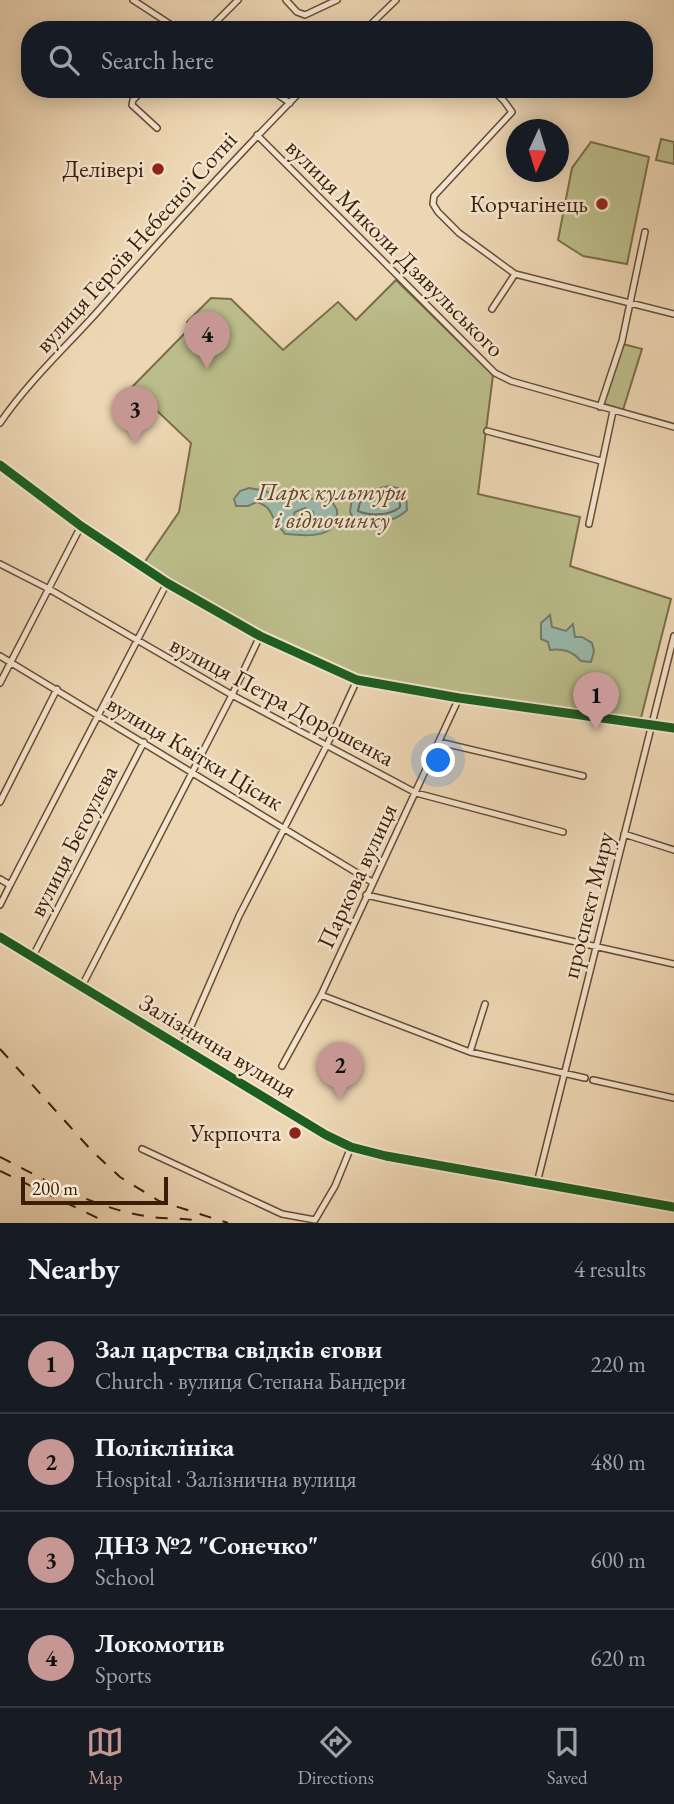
<!DOCTYPE html>
<html lang="en">
<head>
<meta charset="utf-8">
<style>
  :root { --surface:#171b24; --page:#20242c; --text:#f1f3f6; --muted:#9ea1a6; --line:#363941; --accent:#c59692 }
  body { margin:0; font-family:"EB Garamond",serif; background:var(--page); color:var(--text) }
  .compass { position:absolute; left:506px; top:119px; width:63px; height:63px; border-radius:50%; background:var(--surface); box-shadow:0 4px 18px #0003; rotate:184deg }
  .scale { position:absolute; left:21px; bottom:18px; width:147px; box-sizing:border-box; padding-left:7px; border:4px solid #3c1d08; border-top:0; font-size:19px; line-height:24px; white-space:nowrap; color:#3c1d08; -webkit-text-stroke:5px #f3e4ce; paint-order:stroke }
  .you { position:absolute; left:439px; top:761px; width:24px; height:24px; margin:-18px; border:5px solid #fff; border-radius:50%; background:#1a73e8; box-shadow:0 0 0 10px #1a73e833 }
  .badge { display:grid; place-items:center; width:46px; height:46px; border-radius:50%; background:var(--accent); color:#111; font-size:23px; font-weight:700 }
  .pin { position:absolute; translate:-50% -58px; filter:drop-shadow(0 2px 4px #0008) }
  .pin::after { content:''; position:absolute; top:37px; width:24px; height:21px; background:inherit; clip-path:polygon(0 0,100% 0,50% 100%) }
  .list { margin:0; padding:0; list-style:none }
  h2 { display:flex; justify-content:space-between; align-items:center; height:91px; margin:0; padding:0 28px; font-size:30px }
  h2 small { font-size:23px; font-weight:400; color:var(--muted) }
  .list li { display:grid; grid-template-columns:46px 1fr auto; gap:21px; align-items:center; box-sizing:border-box; height:98px; padding:0 28px; border-top:2px solid var(--line) }
  .list b { display:block; font-size:26px; white-space:nowrap }
  .list p { margin:0; font-size:23px; white-space:nowrap; color:var(--muted) }
  .list em { font-size:23px; font-style:normal; color:var(--muted) }
  .icon { flex:none; width:38px; height:38px; fill:none; stroke:currentColor; stroke-width:2; stroke-linecap:round; stroke-linejoin:round }
  .map { position:relative; flex:none; width:674px; height:1223px; overflow:hidden }
  .search { position:absolute; background:var(--surface); box-shadow:0 4px 18px #0003; left:21px; right:21px; top:21px; height:77px; display:flex; align-items:center; gap:18px; box-sizing:border-box; padding:0 24px; border-radius:28px; color:var(--muted); font-size:26px }
  .sheet { height:483px; background:var(--surface) }
  nav { display:flex; justify-content:space-around; align-items:center; box-sizing:border-box; height:98px; border-top:2px solid var(--line); background:var(--surface); font-size:19px; color:var(--muted) }
  nav a { display:grid; justify-items:center; gap:4px }
  nav .on { color:var(--accent) }
  .map>svg:first-child { display:block }
  .green { fill:#bbbd8a; stroke:#7c6d49; stroke-width:2 }
  .water { fill:#99b9ac; stroke:#747b6a; stroke-width:2; fill-rule:evenodd }
  .lines { fill:none; stroke-linecap:round; stroke-linejoin:round }
  .shore { stroke:#6a6b5a; stroke-width:2 }
  .minor-casing { stroke:#684b33; stroke-width:8 }
  .minor { stroke:#f3e4ce; stroke-width:5 }
  .rail { stroke:#3c1d08; stroke-width:2; stroke-dasharray:12 12; stroke-linecap:butt }
  .cycleway-casing { stroke:#f3e4ce; stroke-width:13 }
  .cycleway { stroke:#1b5e20; stroke-width:9 }
  .poi-dot { fill:#8f2418; stroke:#f3e4ce; stroke-width:2.5 }
  .labels { text-anchor:middle; stroke-width:5; stroke-linejoin:round; paint-order:stroke }
  .poi-label { font-size:24px; fill:#3c1d08; stroke:#f3e4ce; text-anchor:end }
  .street-label { font-size:24px; fill:#3c1d08; stroke:#f3e4ce }
  .park-label { font-size:24px; font-style:italic; fill:#5c4528; stroke:#f3e4ce }
</style>
</head>
<body>
<div class="map">
<svg width="674" height="1223" viewBox="0 0 674 1223">
  <rect width="100%" height="100%" fill="#edd6b3"/>
  <filter id="stains"><feTurbulence type="fractalNoise" baseFrequency=".00286" numOctaves="4"/><feColorMatrix values="0 0 0 0 .2 0 0 0 0 .09 0 0 0 0 .02 0 0 0 .5 -.17"/></filter>
  <radialGradient id="worn" r=".72"><stop offset=".6" stop-color="#630" stop-opacity="0"/><stop offset="1" stop-color="#630" stop-opacity=".3"/></radialGradient>
  <path class="green" d="M661,139l13,3v22l-18,-4z
    M591,142l58,15 -22,107 -44,-8 -25,-16 14,-72z
    M396,280l97,95 -15,119 102,23 -10,49 101,33 -30,119 -168,-23 -115,-19 -96,-44 -118,-69 35,-51 12,-69 -59,-56 59,-60 -4,-5 24,-24 20,1 52,51 55,-48 18,18z
    M623,344l19,5 -19,61 -18,-6 -2,-3z"/>
  <path class="water" d="M389,486l12,3 5,5 1,16c-13,14 -37,13 -54,8l-3,-6 2,-14 11,-6z
    M249,488l17,3 16,11 37,-4 6,3 5,-3 7,12c2,30 -32,26 -52,24 -3,-5 -9,-10 -11,-15 -5,-10 -6,-13 -17,-17l-9,4h-12l-2,-7 6,-8zM305,508l8,4 1,6 -6,4 -9,1 -7,-4 3,-7z
    M550,615l2,12 14,4 7,-7 2,13h7l10,6 2,8 -3,11 -10,-1c-9,-10 -18,-13 -31,-11l-2,-8 -7,-3v-16z"/>
  <g class="lines">
    <path class="shore" d="M388,493l12,5v9c-10,9 -31,9 -42,4l2,-9z"/>
    <g class="minor-casing">
      <path id="minor" d="M133,0l46,30
        M286,0l11,12 8,3 32,-15
        M208,30l30,-30
        M365,30l31,-30
        M144,89l-11,11 -1,5 25,23
        M269,89l21,14
        M492,89l12,12 8,11 -78,84 -1,8 5,8 21,21 56,41 159,40
        M257,135l238,238 16,8 163,46
        M492,309l23,-35
        M600,407l22,-66 23,-109
        M0,423c28,-41 66,-76 99,-113 66,-75 133,-149 204,-221
        M487,431l114,30
        M0,465l81,61 86,57 93,53 97,44 102,18 215,30
        M589,524l24,-113
        M0,564l49,25 183,106 184,98 147,39
        M0,656l372,226
        M0,683l81,-157
        M439,742l144,34
        M0,802l57,-113
        M624,834l50,16
        M0,879l10,6 157,-302
        M366,895l308,69
        M0,905l10,-20
        M0,937l326,198 25,12 35,9 288,51
        M33,956l111,-214
        M82,986l150,-291 28,-59
        M321,995l149,57 115,26
        M182,1047l57,-131 88,-171 30,-65
        M470,1052l15,-48
        M282,1066l39,-71 138,-297
        M593,1080l81,18
        M142,1149l140,65 33,6 20,-34 16,-39
        M537,1183l137,-547"/>
    </g>
    <use href="#minor" class="minor"/>
    <path class="rail" d="M0,1049l92,102 28,26 39,24 69,22
      M0,1157c46,23 94,51 145,59 16,3 33,2 49,4
      M0,1171l108,52"/>
    <g class="cycleway-casing">
      <path id="cycleway" d="M0,465l81,61 86,57 93,53 97,44 102,18 215,30
        M0,937l326,198 25,12 35,9 288,51"/>
    </g>
    <use href="#cycleway" class="cycleway"/>
  </g>
  <g class="poi-dot">
    <circle cx="158" cy="169" r="7"/>
    <circle cx="602" cy="204" r="7"/>
    <circle cx="295" cy="1133" r="7"/>
  </g>
  <g class="labels">
    <g class="poi-label">
      <text x="144" y="177">Делівері</text>
      <text x="588" y="212">Корчагінець</text>
      <text x="281" y="1141">Укрпочта</text>
    </g>
    <g class="street-label">
      <text transform="translate(136 242) rotate(-48)" y="8">вулиця Героїв Небесної Сотні</text>
      <text transform="translate(395 248) rotate(45)" y="8">вулиця Миколи Дзявульського</text>
      <text transform="translate(282 701) rotate(28)" y="8">вулиця Петра Дорошенка</text>
      <text transform="translate(195 753) rotate(31)" y="8">вулиця Квітки Цісик</text>
      <text transform="translate(73 841) rotate(-63)" y="8">вулиця Бєгоулєва</text>
      <text transform="translate(357 876) rotate(-65)" y="8">Паркова вулиця</text>
      <text transform="translate(588 905) rotate(-76)" y="8">проспект Миру</text>
      <text transform="translate(218 1046) rotate(31)" y="8">Залізнична вулиця</text>
    </g>
    <g class="park-label">
      <text x="332" y="500">Парк культури<tspan x="332" dy="28">і відпочинку</tspan></text>
    </g>
  </g>
  <rect width="100%" height="100%" filter="url(#stains)"/>
  <rect width="100%" height="100%" fill="url(#worn)"/>
</svg>
<svg class="compass" viewBox="-18 -18 36 36"><path d="M0-13l5 13h-10z" fill="#e53935"/><path d="M0 13l5-13h-10z" fill="#9ea1a6"/></svg>
<div class="scale">200 m</div>
<div class="you"></div>
<div class="pin badge" style="left:596px;top:730px">1</div>
<div class="pin badge" style="left:340px;top:1100px">2</div>
<div class="pin badge" style="left:135px;top:444px">3</div>
<div class="pin badge" style="left:207px;top:369px">4</div>
<div class="search"><svg class="icon" aria-label="search" viewBox="0 0 24 24"><circle cx="10" cy="10" r="6"/><path d="M15 15l6 6"/></svg>Search here</div>
</div>
<section class="sheet">
<h2>Nearby<small>4 results</small></h2>
<ul class="list">
<li><span class="badge">1</span><div><b>Зал царства свідків єгови</b><p>Church · вулиця Степана Бандери</p></div><em>220 m</em></li>
<li><span class="badge">2</span><div><b>Поліклініка</b><p>Hospital · Залізнична вулиця</p></div><em>480 m</em></li>
<li><span class="badge">3</span><div><b>ДНЗ №2 &quot;Сонечко&quot;</b><p>School</p></div><em>600 m</em></li>
<li><span class="badge">4</span><div><b>Локомотив</b><p>Sports</p></div><em>620 m</em></li>
</ul>
</section>
<nav>
<a class="on"><svg class="icon" aria-label="map" viewBox="0 0 24 24"><path d="M3 6l6-2 6 2 6-2v14l-6 2-6-2-6 2zM9 4v14M15 6v14"/></svg>Map</a>
<a><svg class="icon" aria-label="directions" viewBox="0 0 24 24"><path d="M12 3l9 9-9 9-9-9zM9 14v-3h6M13 9l2 2-2 2"/></svg>Directions</a>
<a><svg class="icon" aria-label="saved" viewBox="0 0 24 24"><path d="M7 4h10v16l-5-4-5 4z"/></svg>Saved</a>
</nav>
</body>
</html>
